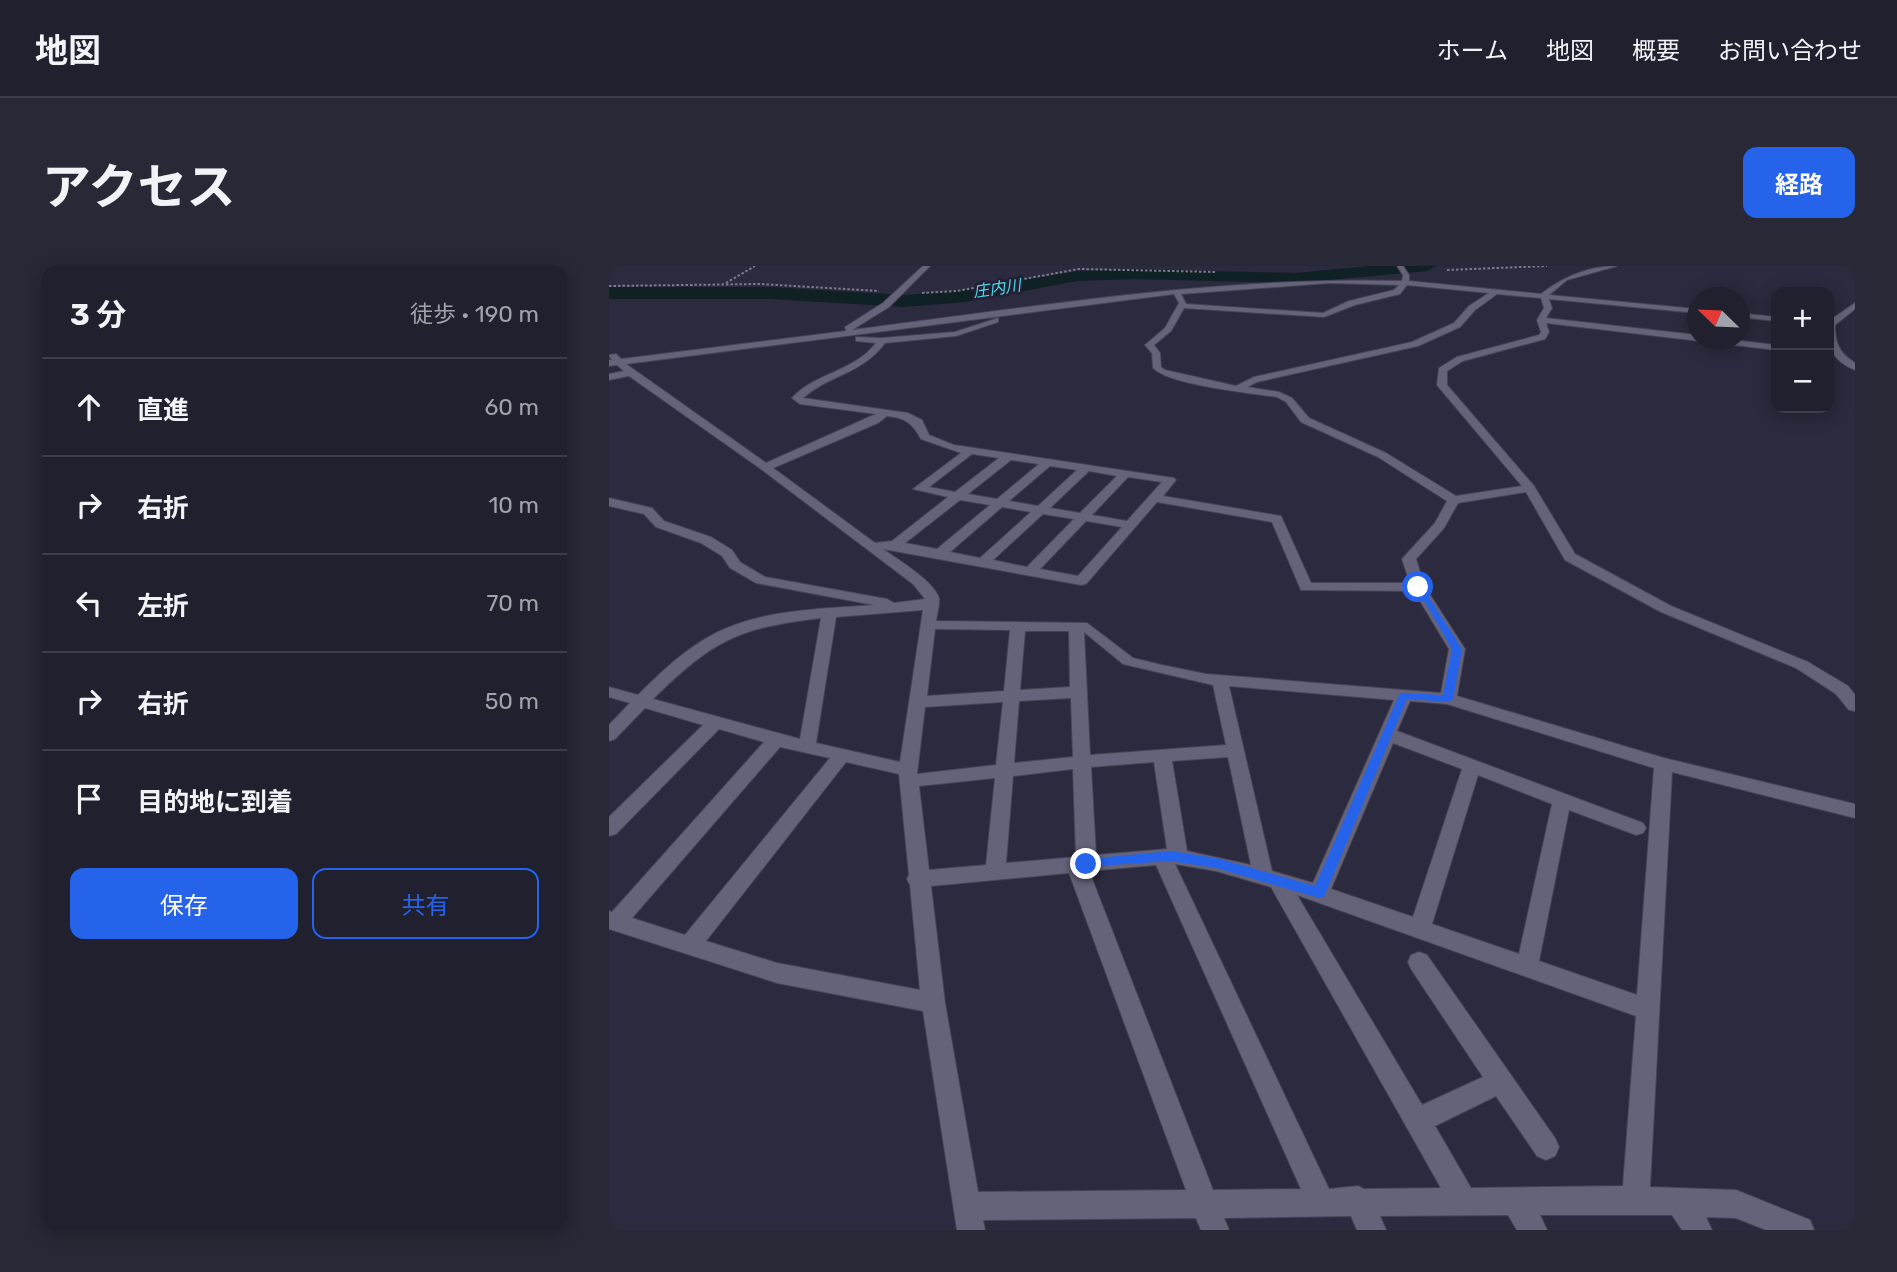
<!DOCTYPE html>
<html lang="ja">
<head>
<meta charset="utf-8">
<style>
  :root { --surface:#20202e; --page:#282836; --text:#f1f3f6; --muted:#a2a3aa; --line:#3d3e4a; --accent:#2563eb }
  body { margin:0; font-family:Rubik,"Noto Sans JP",sans-serif; background:var(--page); color:var(--text) }
  .controls { position:absolute; right:21px; top:21px; display:grid; overflow:hidden; border-radius:14px; box-shadow:0 4px 18px #0003 }
  .controls button { width:63px; height:63px; display:grid; place-items:center; padding:0; border:0; border-bottom:2px solid var(--line); background:var(--surface); color:var(--text); font:35px sans-serif }
  .compass { position:absolute; left:1078px; top:21px; width:63px; height:63px; border-radius:50%; background:var(--surface); box-shadow:0 4px 18px #0003; rotate:293deg }
  .stop { position:absolute; width:21px; height:21px; margin:-16px; border:5px solid #2563eb; border-radius:50%; background:#fff }
  .stop.end { background:#2563eb; border-color:#fff; box-shadow:0 2px 7px #0008 }
  .list { margin:0; padding:0; list-style:none }
  h2 { display:flex; justify-content:space-between; align-items:center; height:91px; margin:0; padding:0 28px; font-size:30px }
  h2 small { font-size:23px; font-weight:400; color:var(--muted) }
  .list li { display:grid; grid-template-columns:46px 1fr auto; gap:21px; align-items:center; box-sizing:border-box; height:98px; padding:0 28px; border-top:2px solid var(--line) }
  .list b { display:block; font-size:26px; white-space:nowrap }
  .list em { font-size:23px; font-style:normal; color:var(--muted) }
  .actions { display:flex; gap:14px; padding:21px 28px }
  .actions a { flex:1; padding:16px 0; border:2px solid var(--accent); border-radius:14px; text-align:center; font-size:24px; color:var(--accent) }
  .actions .main { background:var(--accent); color:#fff }
  .icon { flex:none; width:38px; height:38px; fill:none; stroke:currentColor; stroke-width:2; stroke-linecap:round; stroke-linejoin:round }
  .map { position:relative; flex:none; width:1246px; height:964px; overflow:hidden; border-radius:14px }
  header { display:flex; align-items:center; gap:42px; box-sizing:border-box; height:98px; padding:0 35px; background:var(--surface); border-bottom:2px solid var(--line) }
  header strong { font-size:33px }
  nav { display:flex; gap:38px; margin-inline-start:auto; font-size:24px }
  .intro { display:flex; align-items:center; justify-content:space-between; box-sizing:border-box; height:168px; padding:0 42px }
  h1 { margin:0; font-size:49px }
  .button { padding:18px 32px; border-radius:14px; background:var(--accent); color:#fff; font-size:24px; font-weight:700 }
  main { display:flex; gap:42px; padding:0 42px }
  aside { flex:1; background:var(--surface); border-radius:14px; box-shadow:0 4px 18px #0003 }
  .map>svg:first-child { display:block }
  .lines { fill:none; stroke-linecap:round; stroke-linejoin:round }
  .river { fill:#0f2124; fill-rule:evenodd }
  .minor-casing { stroke:#464455; stroke-width:2 }
  .path { stroke:#7b7b8b; stroke-width:2; stroke-dasharray:2.5 2; stroke-linecap:butt }
  .minor { fill:#65637a; fill-rule:evenodd }
  .route { fill:#2563eb }
  .labels { text-anchor:middle; stroke-width:5; stroke-linejoin:round; paint-order:stroke }
  .far-water-label { font-size:16px; font-style:italic; fill:#4dd8ed; stroke:#222033 }
</style>
</head>
<body>
<header>
<strong>地図</strong>
<nav><a>ホーム</a><a>地図</a><a>概要</a><a>お問い合わせ</a></nav>
</header>
<div class="intro"><h1>アクセス</h1><a class="button">経路</a></div>
<main>
<aside>
<h2>3 分<small>徒歩 · 190 m</small></h2>
<ul class="list">
<li><svg class="icon" aria-label="ahead" viewBox="0 0 24 24"><path d="M12 20V5M6 11l6-6 6 6"/></svg><div><b>直進</b></div><em>60 m</em></li>
<li><svg class="icon" aria-label="right" viewBox="0 0 24 24"><path d="M7 20v-9h11M14 6l5 5-5 5"/></svg><div><b>右折</b></div><em>10 m</em></li>
<li><svg class="icon" aria-label="left" viewBox="0 0 24 24"><path d="M17 20v-9H6M10 6l-5 5 5 5"/></svg><div><b>左折</b></div><em>70 m</em></li>
<li><svg class="icon" aria-label="right" viewBox="0 0 24 24"><path d="M7 20v-9h11M14 6l5 5-5 5"/></svg><div><b>右折</b></div><em>50 m</em></li>
<li><svg class="icon" aria-label="arrive" viewBox="0 0 24 24"><path d="M6 21V4h12l-3 4 3 4H6"/></svg><div><b>目的地に到着</b></div></li>
</ul>
<div class="actions"><a class="main">保存</a><a>共有</a></div>
</aside>
<div class="map">
<svg width="1246" height="964" viewBox="0 0 1246 964">
  <rect width="100%" height="100%" fill="#2b2a3e"/>
  <g class="lines">
    <path class="river" d="M760,0h67l-9,5 -131,12 -162,-4 -57,2 -112,21 -61,5 -133,-8h-162v-12h162l133,8 61,-5 112,-19 57,-2 162,4z"/>
    <g class="minor-casing">
      <path id="minor" d="M314,0h7l-41,41 -37,23c182,-23 366,-54 550,-49l1,-6 -6,-9h6l6,9v6l132,13c22,-17 48,-28 76,-28l-50,14 -18,15 148,14v4l-148,-14 3,9 -6,10 151,17v5h36l43,5v5l-230,-27 3,9 -4,7 -82,22 -16,10v14l87,101 41,68 96,52 137,56 40,24 7,9v16l-6,-1 -13,-16 -40,-26 -135,-56 -96,-52 -39,-68 -68,11 -14,25 -28,31 9,28 40,62 -8,47 207,62 191,46v14l-183,-46 -22,415 86,3 74,30 4,10h-48l-30,-12 -30,-1 6,13h-30l-10,-15h-132l7,15h-30l-9,-15 -128,1 6,14h-29l-6,-14 -127,2 5,12h-28l-5,-12 -213,2 2,10h-28l-34,-219 -146,-28 -168,-54v-18l3,1 152,-170 -45,-13 -103,105 -7,2v-19l94,-92 -58,-17 -30,31 -6,2v-16l21,-22 -21,-6v-10l29,8c23,-23 47,-46 76,-61 47,-25 108,-25 160,-29l-118,-22 -26,-15 -8,-12 -21,-13 -45,-16 -12,-13 -35,-8v-8l43,10 12,13 47,16 21,13 8,12 25,15 122,22 7,4 31,-4 -12,-15 -152,-115 -132,-93 -20,4v-6l15,-3 -7,-6 -8,1v-6h3l-3,-5 7,-1 5,5 225,-28 -1,-4 38,-24zM720,17l70,2 -5,5 -45,11 -26,12 -137,-9 -5,-10zM798,19l82,8 -20,13 -15,17 -42,19 -158,35 -18,9 -71,-16 -4,-3 -1,-14 -6,-8 17,-14 13,-23 140,9 31,-12 45,-11zM565,28l5,9 -14,25 -20,17 7,8 1,15c17,17 97,25 124,29l9,5 15,20 77,35 69,44 -12,22 -33,36 8,24h-99l-30,-67 -118,-20 13,-16 -2,-2 -220,-33 -25,-10 -7,-15 -14,-7 -105,-15c27,-24 58,-23 82,-55l71,-7 42,-14v-4l-43,14 -73,6 -26,-1v4l20,2c-22,29 -60,29 -84,55l8,6 76,10 -110,49 -140,-99zM888,28l44,4 3,10 -7,12 4,12 -2,3 -82,22 -18,11 -2,17 85,101 -66,10 -70,-43 -77,-35 -17,-20 -13,-6 -32,-5 10,-5 161,-36 42,-19 15,-17zM278,150c19,2 25,7 34,23l40,14 -48,36 35,8 -56,44 -17,2 -102,-75 105,-45zM363,188l27,4 -44,34 -26,-5zM402,194l28,4 -42,35 -29,-5zM441,200l27,4 -39,36 -29,-5zM480,205l28,5 -37,37 -30,-5zM519,211l34,5 -35,39 -35,-6zM351,234l30,5 -53,44 -32,-6zM548,236l115,20 29,68 113,1 35,58 -8,44 -235,-19 -44,-9 -29,-7 -46,-35 -151,-2c1,-7 4,-17 3,-23 -6,-18 -41,-38 -56,-49l198,36 5,-1zM393,241l29,5 -51,46 -30,-6zM434,248l31,5 -47,48 -34,-7zM477,255l36,6 -44,49 -38,-7zM314,344l-23,152 -84,-19 20,-126zM212,352l-21,121 -147,-40c60,-59 85,-71 168,-81zM326,363l75,1 -6,61 -77,5zM416,365h44l1,56 -50,3zM475,366l39,32 90,21 13,60 -136,10zM620,420l165,14 -81,183 -41,-12zM462,432l2,59 -59,6 5,-62zM801,435l37,3 207,64 -17,227 -98,-34 30,-151 67,25 7,-2 3,-5 -3,-5 -246,-92zM394,436l-7,63 -79,9 8,-67zM784,477l69,26 -49,148 -82,-28zM171,481l50,11 -145,177 -53,-17zM619,491l23,108 -64,-14 -15,-90zM237,496l53,12 10,101 -2,4 3,6 10,105 -143,-27 -71,-22zM545,496l13,87 -71,6 -5,-88zM464,503l3,88 -70,6 7,-87zM869,509l74,29 -33,150 -87,-30zM386,512l-9,87 -57,5 -10,-84zM566,598l41,7 55,16 170,301 -77,1 -6,-3 -29,3zM547,599l145,324 -88,1 -124,-319zM460,607l117,317 -208,2 -33,-189 -14,-117zM688,629l339,121 -13,170 -152,2 -36,-62 61,-30 41,60 9,4 9,-4 4,-9 -4,-9 -128,-183 -8,-3 -8,3 -3,7 3,7 72,108 -61,28z
        M1246,37v6l-20,16c0,18 4,28 20,38v7c-26,-11 -26,-23 -26,-49z
        M1130,47l37,4v4l-37,-4z"/>
    </g>
    <path class="path" d="M838,4l100,-4
      M117,17l29,-17
      M0,20l151,-2 119,7
      M313,27l35,-2 122,-22 136,3"/>
    <use href="#minor" class="minor"/>
  </g>
  <path class="route" d="M806,319h6l41,64 -9,50 -5,3 -41,-3 -83,198 -5,1 -103,-30 -45,-7 -90,6 -1,-3 6,-5 85,-8 45,7 99,28 85,-193 43,2 9,-46z"/>
  <g class="labels">
    <g class="far-water-label">
      <text transform="translate(388 22) rotate(-8)" y="6">庄内川</text>
    </g>
  </g>
</svg>
<div class="controls">
<button>+</button>
<button>−</button>
</div>
<svg class="compass" viewBox="-18 -18 36 36"><path d="M0-13l5 13h-10z" fill="#e53935"/><path d="M0 13l5-13h-10z" fill="#a2a3aa"/></svg>
<div class="stop" style="left:809px;top:321px"></div>
<div class="stop end" style="left:477px;top:598px"></div>
</div>
</main>
</body>
</html>
